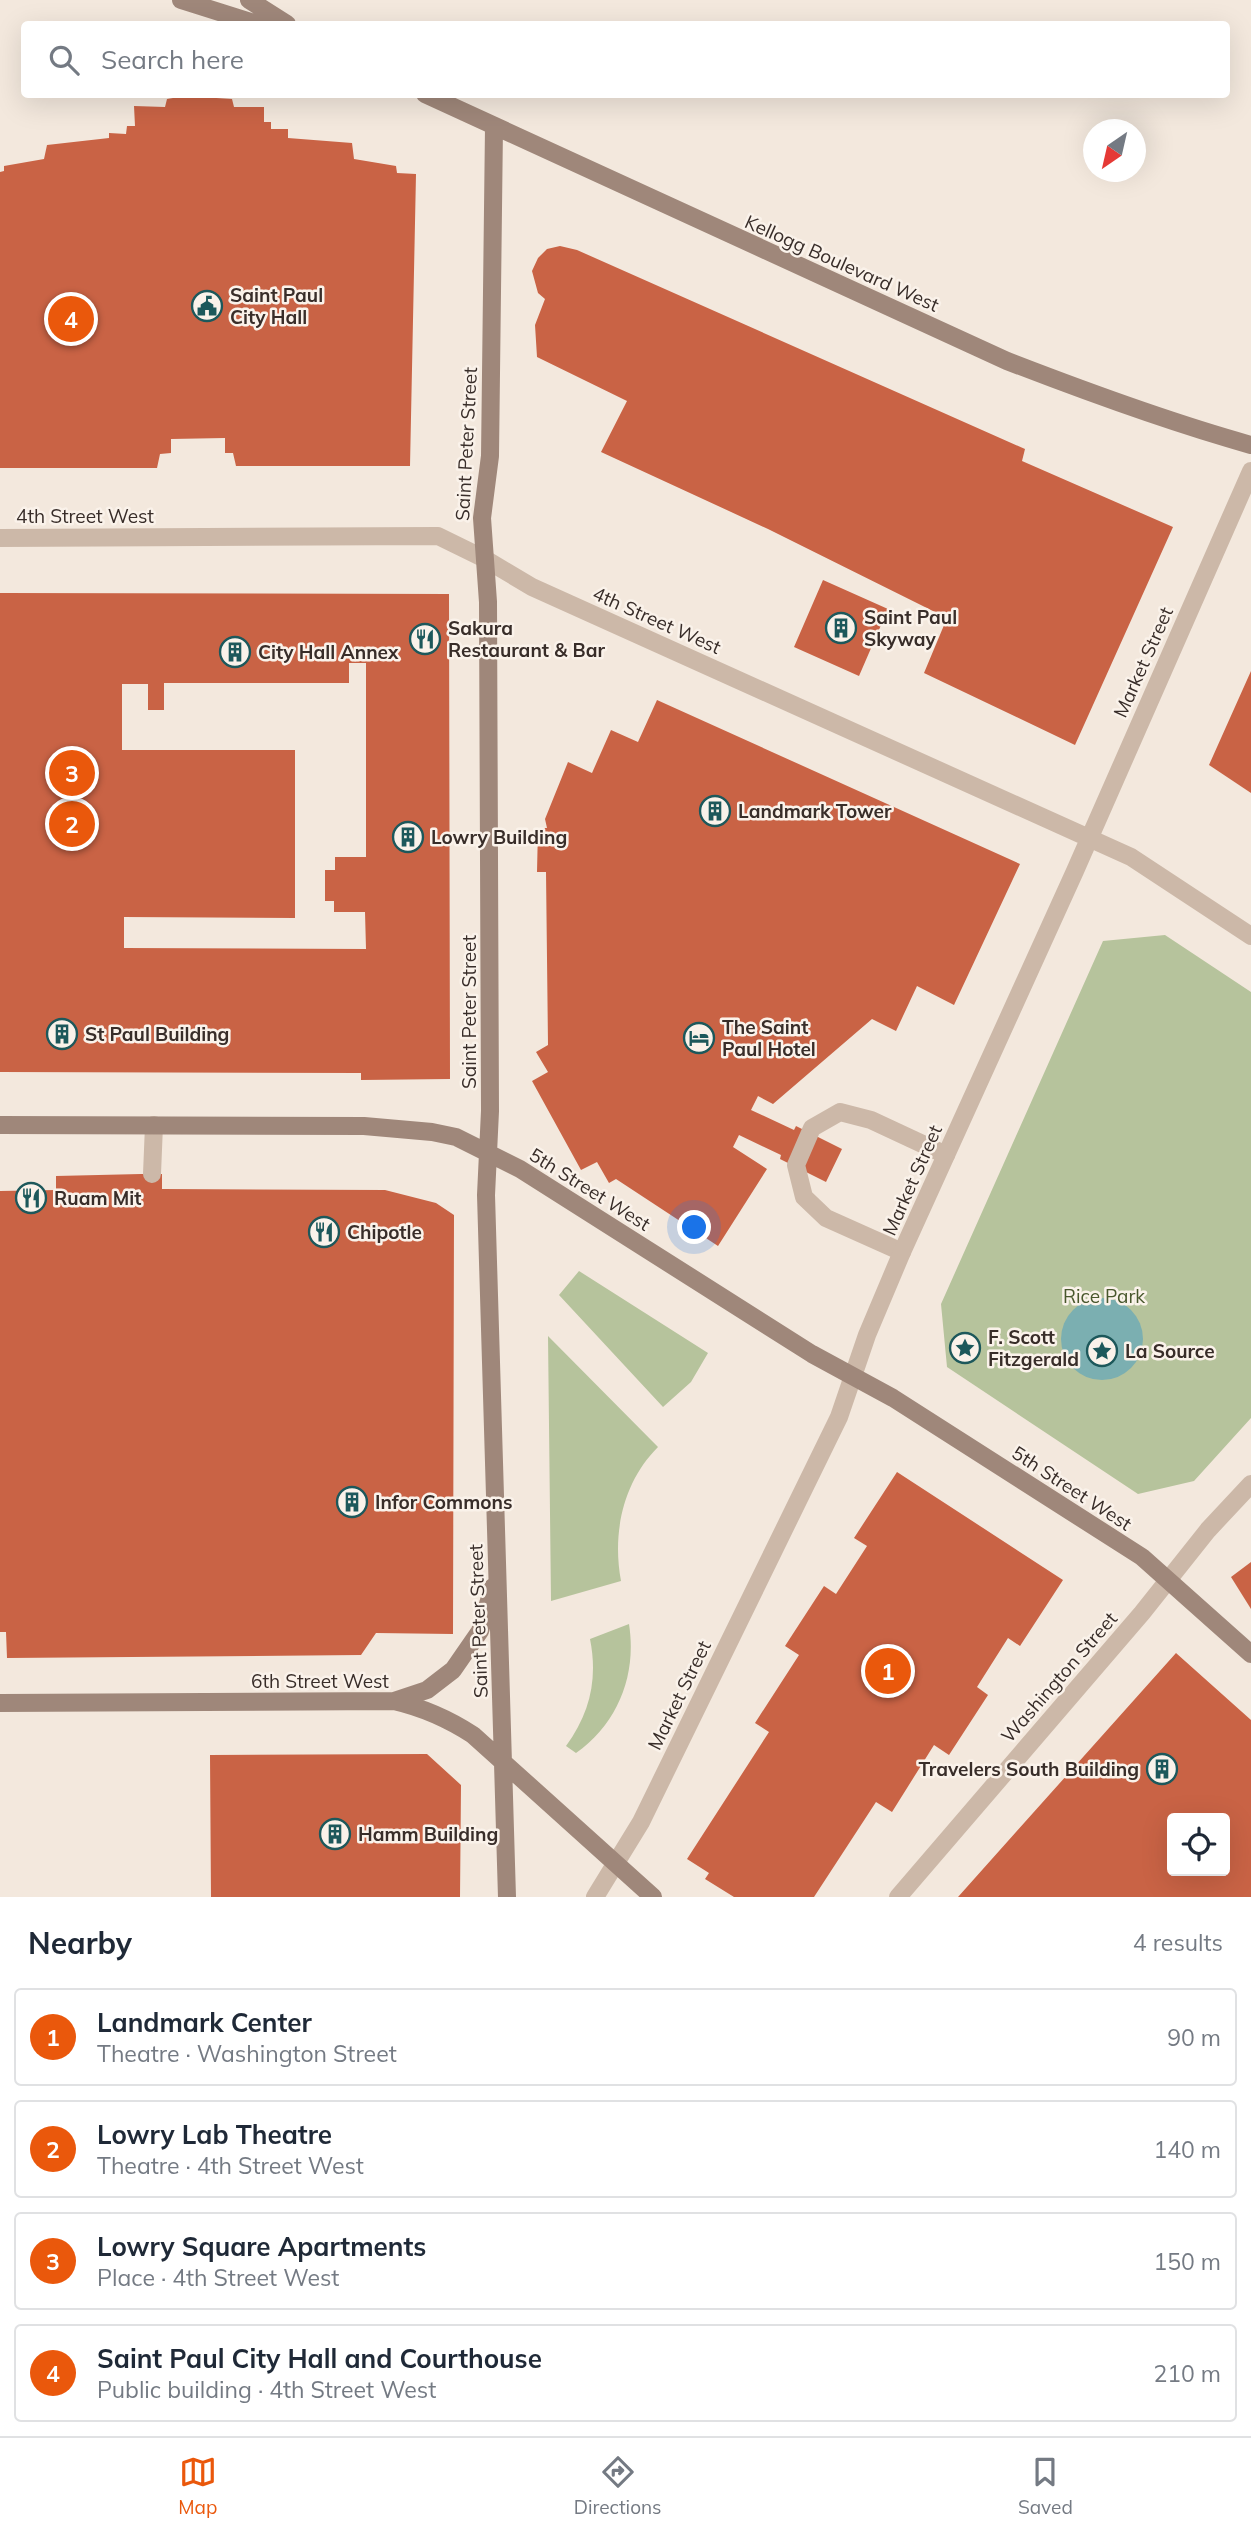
<!DOCTYPE html>
<html lang="en">
<head>
<meta charset="utf-8">
<style>
  :root { --surface:#fff; --page:#f2f2f3; --text:#1f2937; --muted:#747a83; --line:#e0e1e3; --accent:#ea580c }
  body { margin:0; font-family:Mulish,sans-serif; background:var(--page); color:var(--text) }
  .controls { position:absolute; right:21px; bottom:21px; display:grid; overflow:hidden; border-radius:7px; box-shadow:0 7px 28px #0002 }
  .controls button { width:63px; height:63px; display:grid; place-items:center; padding:0; border:0; border-bottom:2px solid var(--line); background:var(--surface); color:var(--text); font:35px sans-serif }
  .compass { position:absolute; left:1083px; top:119px; width:63px; height:63px; border-radius:50%; background:var(--surface); box-shadow:0 7px 28px #0002; rotate:214deg }
  .you { position:absolute; left:695px; top:1228px; width:24px; height:24px; margin:-18px; border:5px solid #fff; border-radius:50%; background:#1a73e8; box-shadow:0 0 0 10px #1a73e833 }
  .badge { display:grid; place-items:center; width:46px; height:46px; border-radius:50%; background:var(--accent); color:#fff; font-size:23px; font-weight:700 }
  .pin { position:absolute; translate:-50% -50%; border:4px solid #fff; box-shadow:0 2px 7px #0006 }
  .list { margin:0; padding:0; list-style:none }
  h2 { display:flex; justify-content:space-between; align-items:center; height:91px; margin:0; padding:0 28px; font-size:30px }
  h2 small { font-size:23px; font-weight:400; color:var(--muted) }
  .list li { display:grid; grid-template-columns:46px 1fr auto; gap:21px; align-items:center; box-sizing:border-box; height:98px; margin:0 14px 14px; padding:0 14px; border:2px solid var(--line); border-radius:7px }
  .list b { display:block; font-size:26px; white-space:nowrap }
  .list p { margin:0; font-size:23px; white-space:nowrap; color:var(--muted) }
  .list em { font-size:23px; font-style:normal; color:var(--muted) }
  .icon { flex:none; width:38px; height:38px; fill:none; stroke:currentColor; stroke-width:2; stroke-linecap:round; stroke-linejoin:round }
  .map { position:relative; flex:none; width:1251px; height:1897px; overflow:hidden }
  .search { position:absolute; background:var(--surface); box-shadow:0 7px 28px #0002; left:21px; right:21px; top:21px; height:77px; display:flex; align-items:center; gap:18px; box-sizing:border-box; padding:0 24px; border-radius:7px; color:var(--muted); font-size:26px }
  .sheet { height:539px; background:var(--surface) }
  nav { display:flex; justify-content:space-around; align-items:center; box-sizing:border-box; height:98px; border-top:2px solid var(--line); background:var(--surface); font-size:19px; color:var(--muted) }
  nav a { display:grid; justify-items:center; gap:4px }
  nav .on { color:var(--accent) }
  .map>svg:first-child { display:block }
  .green { fill:#b6c39c }
  .water { fill:#7bafb1 }
  .building { fill:#c96345; fill-rule:evenodd }
  .lines { fill:none; stroke-linecap:round; stroke-linejoin:round }
  .lane { stroke:#ccb8a8; stroke-width:18 }
  .street { stroke:#ccb8a8; stroke-width:18 }
  .secondary { stroke:#9f877a; stroke-width:18 }
  .labels { text-anchor:middle; stroke-width:5; stroke-linejoin:round; paint-order:stroke }
  .street-label { font-size:19px; fill:#382d29; stroke:#faf2ea }
  .poi-label { font-size:19px; font-weight:bold; fill:#382d29; stroke:#faf2ea; text-anchor:start }
  .park-label { font-size:19px; fill:#48572c; stroke:#faf2ea }
</style>
</head>
<body>
<div class="map">
<svg width="1251" height="1897" viewBox="0 0 1251 1897">
  <rect width="100%" height="100%" fill="#f3e8dd"/>
  <path class="green" d="M1165,935l86,57v426l-57,63 -56,13 -191,-127 -6,-63 162,-363z
    M579,1271l129,82 -17,29 -28,25 -104,-112z
    M548,1336l110,111c-35,35 -46,86 -37,134l-70,20z
    M629,1624c8,51 -11,99 -53,129l-10,-7c24,-33 32,-67 24,-107z"/>
  <path class="water" d="M1061 1339a41 41 0 1 1 82 0a41 41 0 1 1-82 0Z"/>
  <path class="building" d="M185,96l47,3 2,8h30v15h7v7h17v9l64,5 2,16 42,7 1,7 19,1 -6,292h-174l-3,-13h-8v-15l-54,1v14l-11,1 -3,14h-157v-296l4,-1v-5l40,-7 3,-14 62,-7v-5l17,1 1,-8h8l-1,-20 31,1 2,-8z
    M560,246l17,4 448,199 -3,12 151,66 -98,218 -151,-72 23,-55 -179,-89 -167,-77 26,-51 -90,-44 -2,-32 10,-26 -7,-6 -6,-22 6,-13 9,-9z
    M823,580l65,29 -29,67 -65,-29z
    M0,593l449,1 1,485 -89,1v-7l-361,-1zM349,663h17v194h-31v13h-10v31h9v11h31l1,37 -242,-1v-31l171,1v-168h-173v-66h26v26h16v-27h185z
    M1251,671v122l-42,-28z
    M657,700l363,164 -66,141 -37,-19 -21,45 -24,-12 -99,85 -15,-8 -7,14 43,20 2,-4 46,23 -16,33 -46,-23 1,-4 -42,-20 -6,12 34,22 -49,77 -102,-67 -7,4 -12,-21 -16,8 -49,-89 16,-9 -12,-20 12,-7 -2,-173h-9l1,-44h9l-2,-9 23,-57 24,11 19,-43 27,12z
    M141,1174h21v15l223,1 51,13 18,12 -1,419 -77,-1 -15,22 -354,3 -1,-26h-6v-441l56,-1v-14z
    M897,1472l166,108 -43,66 -12,-8 -31,49 11,8 -39,60 -15,-10 -42,67 -16,-10 -62,95h-80l-29,-18 4,-6 -22,-14 82,-127 -14,-9 44,-68 -14,-9 39,-60 12,8 31,-48 -13,-8z
    M1251,1562v47l-20,-32z
    M1176,1653l75,67v177h-293zM1172,1818h53v53h-53z
    M427,1754l34,31 -1,112h-249l-1,-142z"/>
  <g class="lines">
    <path class="lane" d="M152,1174l2,-49
      M902,1252l-76,-34 -22,-21 -8,-32 16,-37 28,-16 31,8 75,35"/>
    <path class="street" d="M0,538l438,-2 47,23 47,28 599,270 120,79
      M595,1897l46,-75 198,-405 28,-82 35,-83 173,-381 176,-400
      M898,1897l244,-284 66,-83 43,-46"/>
    <path class="secondary" d="M181,0l76,24
      M249,0l38,24
      M425,94l582,267c80,31 161,61 244,84
      M494,127l-4,329 -8,62 6,84 2,509 -4,84 21,702
      M0,1125l364,1 68,6 24,5 64,32 292,185 81,44 249,159 109,97
      M394,1701l33,-11 26,-20 27,-39 13,-44
      M0,1703l394,-2c30,7 53,17 79,34l180,162"/>
  </g>
  <defs>
    <g id="civic-ring" transform="scale(1.575)"><circle r="9.5" fill="#faf2ea" stroke="#1d585b" stroke-width="1.5"/><path d="M-.6-6.5H3V-4.5H.6V-3L4-1V1h2V6H-6V1h2V-1L-.6-3ZM-1.2 2.5V6h2.4V2.5Z" fill="#1d585b"/></g>
    <g id="building-ring" transform="scale(1.575)"><circle r="9.5" fill="#faf2ea" stroke="#1d585b" stroke-width="1.5"/><path d="M-4-6H4V6H1V3H-1V6H-4ZM-2.5-4.3h1.7v1.8h-1.7ZM.8-4.3h1.7v1.8H.8ZM-2.5-1h1.7V.8h-1.7ZM.8-1h1.7V.8H.8Z" fill="#1d585b"/></g>
    <g id="restaurant-ring" transform="scale(1.575)"><circle r="9.5" fill="#faf2ea" stroke="#1d585b" stroke-width="1.5"/><path d="M-5-6h1v4h1v-4h1v4h1v-4h1v5L-1.5 .5V6h-2V.5L-5-1ZM5-6V6H3V1.5H1.5Q1.5-4 5-6Z" fill="#1d585b"/></g>
    <g id="hotel-ring" transform="scale(1.575)"><circle r="9.5" fill="#faf2ea" stroke="#1d585b" stroke-width="1.5"/><path d="M-6-4.5h1.5V1H6V5H4.5V3h-9V5H-6ZM-4 0a1.8 1.8 0 1 1 3.6 0ZM.5 0V-2.5h3Q6-2.5 6 0Z" fill="#1d585b"/></g>
    <g id="sight-ring" transform="scale(1.575)"><circle r="9.5" fill="#faf2ea" stroke="#1d585b" stroke-width="1.5"/><path d="M0-6L1.8-2.2L6-1.7L2.9 1.2L3.7 5.4L0 3.3L-3.7 5.4L-2.9 1.2L-6-1.7L-1.8-2.2Z" fill="#1d585b"/></g>
  </defs>
  <g fill-rule="evenodd">
    <use href="#civic-ring" x="207" y="306"/>
    <use href="#building-ring" x="841" y="628"/>
    <use href="#restaurant-ring" x="425" y="639"/>
    <use href="#building-ring" x="235" y="652"/>
    <use href="#building-ring" x="715" y="811"/>
    <use href="#building-ring" x="408" y="837"/>
    <use href="#building-ring" x="62" y="1034"/>
    <use href="#hotel-ring" x="699" y="1038"/>
    <use href="#restaurant-ring" x="31" y="1198"/>
    <use href="#restaurant-ring" x="324" y="1232"/>
    <use href="#sight-ring" x="965" y="1348"/>
    <use href="#sight-ring" x="1102" y="1351"/>
    <use href="#building-ring" x="352" y="1502"/>
    <use href="#building-ring" x="1162" y="1769"/>
    <use href="#building-ring" x="335" y="1834"/>
  </g>
  <g class="labels">
    <g class="street-label">
      <text transform="translate(842 263) rotate(24)" y="7">Kellogg Boulevard West</text>
      <text transform="translate(466 444) rotate(-87)" y="7">Saint Peter Street</text>
      <text x="85" y="523">4th Street West</text>
      <text transform="translate(657 620) rotate(24)" y="7">4th Street West</text>
      <text transform="translate(1143 662) rotate(-66)" y="7">Market Street</text>
      <text transform="translate(469 1012) rotate(-90)" y="7">Saint Peter Street</text>
      <text transform="translate(912 1180) rotate(-66)" y="7">Market Street</text>
      <text transform="translate(590 1189) rotate(32)" y="7">5th Street West</text>
      <text transform="translate(1072 1488) rotate(33)" y="7">5th Street West</text>
      <text transform="translate(478 1621) rotate(-92)" y="7">Saint Peter Street</text>
      <text transform="translate(1059 1677) rotate(-49)" y="7">Washington Street</text>
      <text x="320" y="1688">6th Street West</text>
      <text transform="translate(679 1695) rotate(-64)" y="7">Market Street</text>
    </g>
    <g class="poi-label">
      <text x="230" y="302">Saint Paul<tspan x="230" dy="22">City Hall</tspan></text>
      <text x="864" y="624">Saint Paul<tspan x="864" dy="22">Skyway</tspan></text>
      <text x="448" y="635">Sakura<tspan x="448" dy="22">Restaurant &amp; Bar</tspan></text>
      <text x="258" y="659">City Hall Annex</text>
      <text x="738" y="818">Landmark Tower</text>
      <text x="431" y="844">Lowry Building</text>
      <text x="722" y="1034">The Saint<tspan x="722" dy="22">Paul Hotel</tspan></text>
      <text x="85" y="1041">St Paul Building</text>
      <text x="54" y="1205">Ruam Mit</text>
      <text x="347" y="1239">Chipotle</text>
      <text x="988" y="1344">F. Scott<tspan x="988" dy="22">Fitzgerald</tspan></text>
      <text x="1125" y="1358">La Source</text>
      <text x="375" y="1509">Infor Commons</text>
      <text x="1139" y="1776" text-anchor="end">Travelers South Building</text>
      <text x="358" y="1841">Hamm Building</text>
    </g>
    <g class="park-label">
      <text x="1104" y="1303">Rice Park</text>
    </g>
  </g>
</svg>
<div class="controls">
<button><svg class="icon" aria-label="locate" viewBox="0 0 24 24"><circle cx="12" cy="12" r="6"/><path d="M12 2v4M12 18v4M2 12h4M18 12h4"/></svg></button>
</div>
<svg class="compass" viewBox="-18 -18 36 36"><path d="M0-13l5 13h-10z" fill="#e53935"/><path d="M0 13l5-13h-10z" fill="#747a83"/></svg>
<div class="you"></div>
<div class="pin badge" style="left:888px;top:1671px">1</div>
<div class="pin badge" style="left:72px;top:824px">2</div>
<div class="pin badge" style="left:72px;top:773px">3</div>
<div class="pin badge" style="left:71px;top:319px">4</div>
<div class="search"><svg class="icon" aria-label="search" viewBox="0 0 24 24"><circle cx="10" cy="10" r="6"/><path d="M15 15l6 6"/></svg>Search here</div>
</div>
<section class="sheet">
<h2>Nearby<small>4 results</small></h2>
<ul class="list">
<li><span class="badge">1</span><div><b>Landmark Center</b><p>Theatre · Washington Street</p></div><em>90 m</em></li>
<li><span class="badge">2</span><div><b>Lowry Lab Theatre</b><p>Theatre · 4th Street West</p></div><em>140 m</em></li>
<li><span class="badge">3</span><div><b>Lowry Square Apartments</b><p>Place · 4th Street West</p></div><em>150 m</em></li>
<li><span class="badge">4</span><div><b>Saint Paul City Hall and Courthouse</b><p>Public building · 4th Street West</p></div><em>210 m</em></li>
</ul>
</section>
<nav>
<a class="on"><svg class="icon" aria-label="map" viewBox="0 0 24 24"><path d="M3 6l6-2 6 2 6-2v14l-6 2-6-2-6 2zM9 4v14M15 6v14"/></svg>Map</a>
<a><svg class="icon" aria-label="directions" viewBox="0 0 24 24"><path d="M12 3l9 9-9 9-9-9zM9 14v-3h6M13 9l2 2-2 2"/></svg>Directions</a>
<a><svg class="icon" aria-label="saved" viewBox="0 0 24 24"><path d="M7 4h10v16l-5-4-5 4z"/></svg>Saved</a>
</nav>
</body>
</html>
